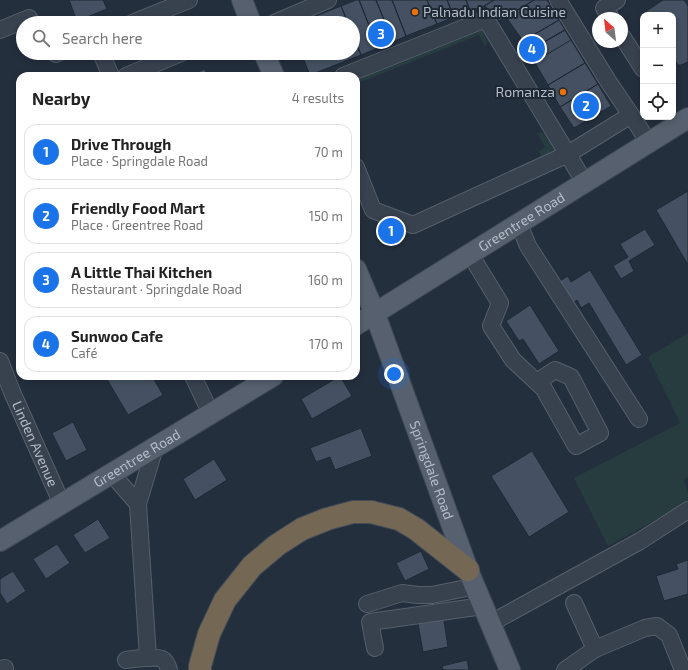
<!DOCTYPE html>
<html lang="en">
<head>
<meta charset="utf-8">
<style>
  :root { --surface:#fff; --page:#f2f2f2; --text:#222; --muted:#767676; --line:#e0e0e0; --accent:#1a73e8 }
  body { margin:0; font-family:"Exo 2",sans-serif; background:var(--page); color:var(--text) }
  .controls { position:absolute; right:12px; top:12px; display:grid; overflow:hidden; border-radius:8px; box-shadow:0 2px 6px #0003 }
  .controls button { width:36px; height:36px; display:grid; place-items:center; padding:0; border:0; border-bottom:1px solid var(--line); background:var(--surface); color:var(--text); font:20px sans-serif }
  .compass { position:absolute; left:592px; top:12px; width:36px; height:36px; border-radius:50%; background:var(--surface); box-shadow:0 2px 6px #0003; rotate:332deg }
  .you { position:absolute; left:394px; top:374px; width:14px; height:14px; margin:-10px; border:3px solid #fff; border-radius:50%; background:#1a73e8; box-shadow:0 0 0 6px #1a73e833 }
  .badge { display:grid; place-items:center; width:26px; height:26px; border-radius:50%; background:var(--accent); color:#fff; font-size:13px; font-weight:700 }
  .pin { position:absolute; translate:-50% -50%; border:2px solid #fff; box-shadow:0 1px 4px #0006 }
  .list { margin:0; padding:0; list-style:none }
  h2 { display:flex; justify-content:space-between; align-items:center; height:52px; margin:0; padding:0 16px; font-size:17px }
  h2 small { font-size:13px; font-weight:400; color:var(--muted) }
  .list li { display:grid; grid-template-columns:26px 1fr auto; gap:12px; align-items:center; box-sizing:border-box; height:56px; margin:0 8px 8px; padding:0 8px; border:1px solid var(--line); border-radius:12px }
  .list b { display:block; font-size:15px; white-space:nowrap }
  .list p { margin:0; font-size:13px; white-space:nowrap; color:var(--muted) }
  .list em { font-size:13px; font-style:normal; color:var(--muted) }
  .icon { flex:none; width:22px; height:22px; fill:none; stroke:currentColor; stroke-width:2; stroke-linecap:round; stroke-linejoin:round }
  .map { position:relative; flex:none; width:688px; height:670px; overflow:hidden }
  .search { position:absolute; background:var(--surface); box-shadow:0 2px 6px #0003; left:16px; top:16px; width:344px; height:44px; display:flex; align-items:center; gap:10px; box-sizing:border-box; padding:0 14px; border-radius:22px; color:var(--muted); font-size:15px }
  .panel { position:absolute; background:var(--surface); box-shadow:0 2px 6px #0003; left:16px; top:72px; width:344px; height:308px; border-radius:12px }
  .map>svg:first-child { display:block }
  .green { fill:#263c3f }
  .building { fill:#455162; stroke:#1f2835 }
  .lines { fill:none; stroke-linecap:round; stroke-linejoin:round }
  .minor-casing { stroke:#565f6c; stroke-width:18 }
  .major-casing { stroke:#414a57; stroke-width:22 }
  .highway-casing { stroke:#434c59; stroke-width:24 }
  .minor { stroke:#38414e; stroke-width:16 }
  .major { stroke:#56606e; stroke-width:20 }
  .highway { stroke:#746855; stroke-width:22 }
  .food-dot { fill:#e8710a; stroke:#1d2633; stroke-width:1.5 }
  .labels { text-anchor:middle; stroke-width:4; stroke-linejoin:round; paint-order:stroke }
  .poi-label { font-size:14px; fill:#b4bcc9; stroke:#1d2633; text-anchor:start }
  .street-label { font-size:14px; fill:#b4bcc9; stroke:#1d2633 }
</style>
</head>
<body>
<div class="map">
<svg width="688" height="670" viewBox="0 0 688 670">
  <rect width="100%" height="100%" fill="#242f3e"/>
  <path class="green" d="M482,30l5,12 -2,4 -6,-11 -123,49v-4z
    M541,132c6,3 13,13 13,20l-12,8 -3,-9 6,-4 -8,-14z
    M688,333v144l-4,2 4,14v9l-80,44 -34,-68 106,-55 -32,-66z"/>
  <path class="building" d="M69,0h34l4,9 -30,12z
    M356,0h3l19,48 -17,7 -8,-20v-12h-5l-7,-17z
    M359,0h17l17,42 -15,6z
    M376,0h16l14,36 -13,6z
    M392,0h35l10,24 -31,12z
    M427,0h20l7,17 -17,7z
    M447,0h19l4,11 -16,6z
    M466,0h28l-11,7v-1l-13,5z
    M494,0h40l-35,21 -5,-9h-1l-9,-6z
    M534,0h13l12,20 -36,21 -17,-24z
    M663,0h21l4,6v56l-7,3h-3l-5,-8v-42h-26l-1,-4 2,-1z
    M341,6l7,17h-50z
    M559,20l6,10 -37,21 -5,-10z
    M565,30l20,33 -37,22 -20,-34z
    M565,30l6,10 -37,22 -6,-11z
    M353,35l8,20 -51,20 -9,-22h52z
    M585,63l13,21 -38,23 -12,-22z
    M205,69l3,7h-21z
    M598,84l13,22 -37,22 -14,-21z
    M688,191v74l-32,-55z
    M384,221l17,3 -5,17 -15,-3z
    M645,229l10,16 -26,16 5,10 -13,8 -8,-13 15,-9 -8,-13z
    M590,270l52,85 -16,10 -37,-62 -8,5 -4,-8 -5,3 -14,-21 10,-6 3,6z
    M530,305l29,46 -20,13 -16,-25 -4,2 -13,-20z
    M105,376h47l11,19 -35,20z
    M340,376l12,20 -40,23 -11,-20z
    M73,422l14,28 -21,11 -14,-28z
    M361,428l11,28 -37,14 -5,-13 -14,5 -6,-14z
    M532,451l37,61 -40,25 -38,-61z
    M214,459l13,21 -32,20 -12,-21z
    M98,519l12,19 -25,15 -12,-18z
    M57,544l13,19 -24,16 -13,-20z
    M421,551l8,18 -24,12 -9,-18z
    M688,560v34l-24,7 -8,-25 22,-7 -2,-5z
    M13,571l13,20 -19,13 -7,-11v-14z
    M443,614l5,33 -25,5 -6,-34z
    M467,660l2,10h-26l-1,-4z"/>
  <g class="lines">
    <g class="minor-casing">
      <g id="minor">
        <path d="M558,0l50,81 23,34"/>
        <path d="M611,18l-7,-10 13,-8"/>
        <path d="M132,23l57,-23"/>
        <path d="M274,23l54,-23"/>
        <path d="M0,30l29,-12"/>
        <path d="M622,36l21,33"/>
        <path d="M101,53l10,23"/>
        <path d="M56,54l2,-1"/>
        <path d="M126,76l55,-23"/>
        <path d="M343,76l143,-57 99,164"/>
        <path d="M356,167l17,43 40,15 155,-71 63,-39 18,28"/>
        <path d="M519,224l9,22 111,173"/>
        <path d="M470,254l30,49 -9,23 22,34 31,29 32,57 24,-13 -29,-56 -16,-7 -18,12"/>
        <path id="s1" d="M0,361l12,31 50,112"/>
        <path d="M193,376l18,38"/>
        <path d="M112,474l26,30"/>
        <path d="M574,603l21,46"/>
        <path d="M367,604l35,-11 16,2h14l44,-9"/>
        <path d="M491,623l149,-82 48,-31"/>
        <path d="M375,648l-5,-26 113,-16"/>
        <path d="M148,658l-10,-154 17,-57"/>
        <path d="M126,660c7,-1 31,-4 36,-1 4,2 6,7 7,11"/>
        <path d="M0,669l5,-1"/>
        <path d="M565,670l30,-21 50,-21 12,-2 12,9 14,35"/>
      </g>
    </g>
    <g class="major-casing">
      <g id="major">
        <path d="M242,0l9,23"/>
        <path d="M264,53l10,23"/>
        <path id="s2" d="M356,269l19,45 93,256 42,100"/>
        <path id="s3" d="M356,325l332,-207"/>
        <path id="s4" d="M0,541l273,-165"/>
      </g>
    </g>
    <g class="highway-casing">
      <path id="highway" d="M200,670v-4l9,-32 16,-34 27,-34 25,-21 25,-16 25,-10 26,-7h18l28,7 17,10 52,41"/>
    </g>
    <use href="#minor" class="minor"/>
    <use href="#major" class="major"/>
    <use href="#highway" class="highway"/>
  </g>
  <g class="food-dot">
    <circle cx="415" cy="12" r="4"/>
    <circle cx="563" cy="92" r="4"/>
  </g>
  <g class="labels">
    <g class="poi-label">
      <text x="423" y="17">Palnadu Indian Cuisine</text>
      <text x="555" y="97" text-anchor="end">Romanza</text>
    </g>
    <g class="street-label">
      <text dy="5" stroke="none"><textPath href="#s3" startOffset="195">Greentree Road</textPath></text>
      <text dy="5" stroke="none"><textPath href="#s1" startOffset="90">Linden Avenue</textPath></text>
      <text dy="5" stroke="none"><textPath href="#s4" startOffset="160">Greentree Road</textPath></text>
      <text dy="5" stroke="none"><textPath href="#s2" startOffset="215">Springdale Road</textPath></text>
    </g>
  </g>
</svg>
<div class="controls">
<button>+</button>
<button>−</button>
<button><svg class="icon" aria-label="locate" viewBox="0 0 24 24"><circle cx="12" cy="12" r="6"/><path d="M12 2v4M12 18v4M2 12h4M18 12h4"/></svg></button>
</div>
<svg class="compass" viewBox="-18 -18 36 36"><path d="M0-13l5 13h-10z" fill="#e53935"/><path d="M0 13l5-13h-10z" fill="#767676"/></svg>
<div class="you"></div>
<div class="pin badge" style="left:391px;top:231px">1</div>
<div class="pin badge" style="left:586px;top:106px">2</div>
<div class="pin badge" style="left:381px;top:34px">3</div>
<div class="pin badge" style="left:532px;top:49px">4</div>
<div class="search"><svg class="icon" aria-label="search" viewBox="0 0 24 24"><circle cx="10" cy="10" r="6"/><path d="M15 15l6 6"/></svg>Search here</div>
<section class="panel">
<h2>Nearby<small>4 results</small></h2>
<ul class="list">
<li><span class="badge">1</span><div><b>Drive Through</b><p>Place · Springdale Road</p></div><em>70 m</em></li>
<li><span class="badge">2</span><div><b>Friendly Food Mart</b><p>Place · Greentree Road</p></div><em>150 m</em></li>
<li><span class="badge">3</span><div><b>A Little Thai Kitchen</b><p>Restaurant · Springdale Road</p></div><em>160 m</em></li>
<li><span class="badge">4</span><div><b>Sunwoo Cafe</b><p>Café</p></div><em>170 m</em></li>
</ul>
</section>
</div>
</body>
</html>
